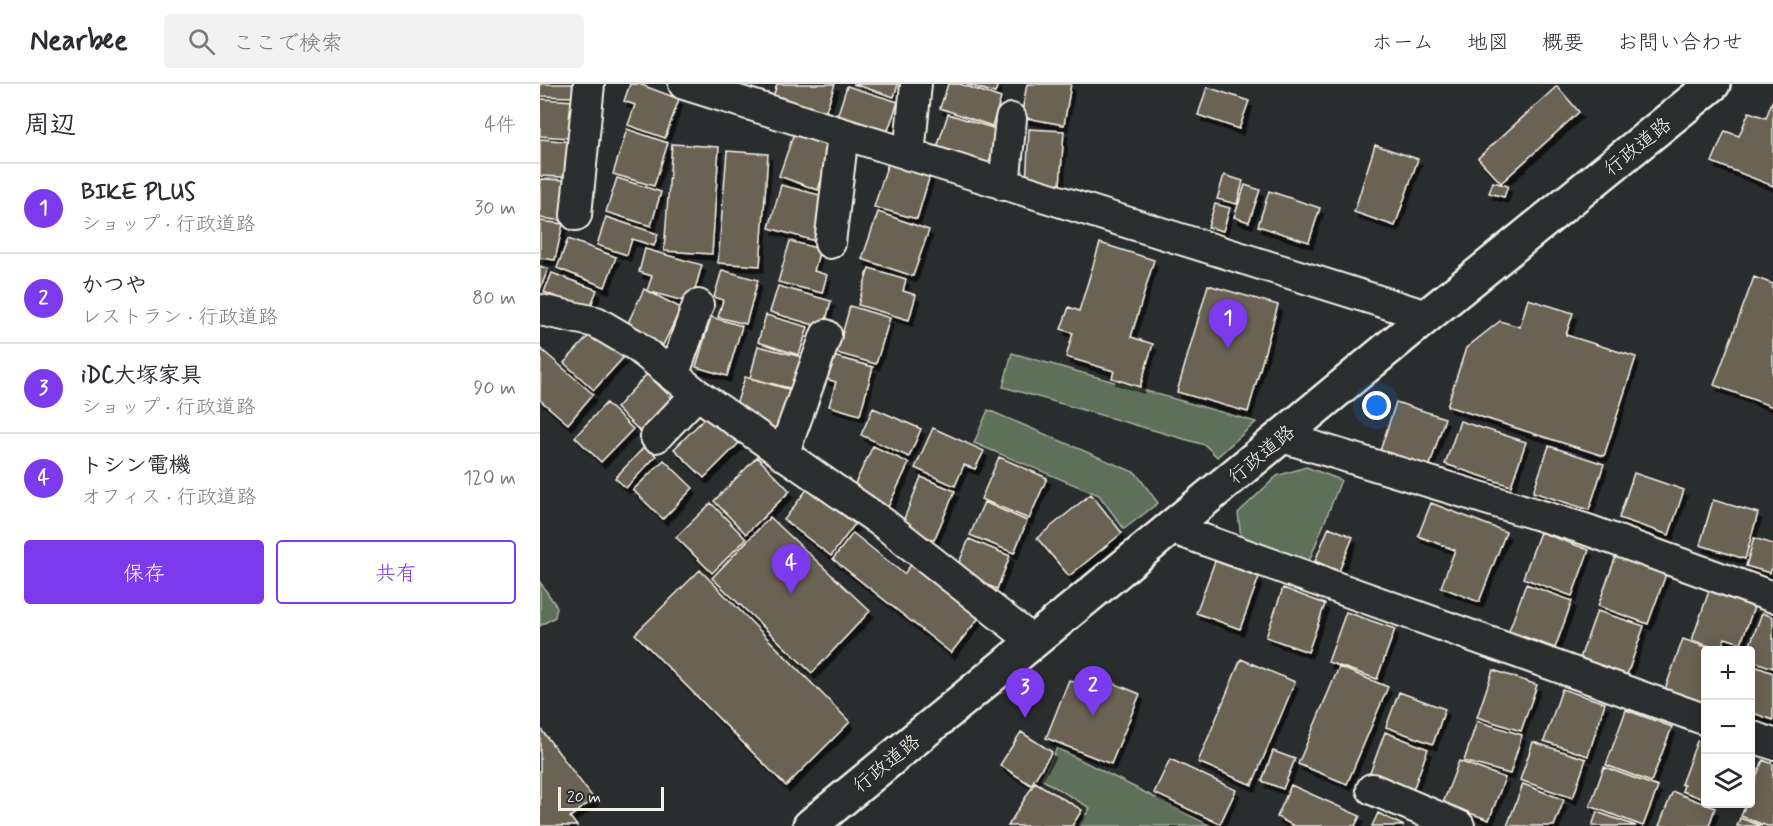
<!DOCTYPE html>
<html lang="ja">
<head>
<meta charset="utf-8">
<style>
  :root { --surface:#fff; --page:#f2f2f3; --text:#2b2b33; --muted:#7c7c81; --line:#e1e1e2; --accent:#7c3aed }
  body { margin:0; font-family:Mynerve,"Klee One",sans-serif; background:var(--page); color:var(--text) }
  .controls { position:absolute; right:18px; bottom:18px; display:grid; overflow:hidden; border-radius:6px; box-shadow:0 3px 15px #0003 }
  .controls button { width:54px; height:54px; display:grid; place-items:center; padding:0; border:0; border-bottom:2px solid var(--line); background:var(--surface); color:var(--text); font:30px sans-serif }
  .scale { position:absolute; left:18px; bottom:15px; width:106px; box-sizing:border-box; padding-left:6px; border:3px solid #f4f1e8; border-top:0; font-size:16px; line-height:21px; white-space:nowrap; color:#f4f1e8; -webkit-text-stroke:4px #2a2d2e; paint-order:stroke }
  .you { position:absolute; left:837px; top:322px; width:21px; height:21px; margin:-15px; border:4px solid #fff; border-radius:50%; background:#1a73e8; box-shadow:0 0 0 9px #1a73e833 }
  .badge { display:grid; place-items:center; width:39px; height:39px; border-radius:50%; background:var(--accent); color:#fff; font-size:20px; font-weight:700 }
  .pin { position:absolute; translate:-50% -50px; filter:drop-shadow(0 2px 3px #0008) }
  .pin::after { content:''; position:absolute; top:32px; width:21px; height:18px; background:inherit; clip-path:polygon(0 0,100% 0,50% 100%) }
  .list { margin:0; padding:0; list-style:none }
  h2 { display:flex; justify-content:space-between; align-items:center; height:78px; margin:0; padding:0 24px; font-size:26px }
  h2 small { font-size:20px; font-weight:400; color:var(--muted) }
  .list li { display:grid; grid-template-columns:39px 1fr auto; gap:18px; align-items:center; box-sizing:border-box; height:90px; padding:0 24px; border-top:2px solid var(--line) }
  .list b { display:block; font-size:22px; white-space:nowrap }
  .list p { margin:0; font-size:20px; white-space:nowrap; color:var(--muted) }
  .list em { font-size:20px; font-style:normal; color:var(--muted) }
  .actions { display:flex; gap:12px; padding:18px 24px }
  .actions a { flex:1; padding:14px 0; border:2px solid var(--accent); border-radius:6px; text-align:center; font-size:21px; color:var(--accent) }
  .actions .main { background:var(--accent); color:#fff }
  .icon { flex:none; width:33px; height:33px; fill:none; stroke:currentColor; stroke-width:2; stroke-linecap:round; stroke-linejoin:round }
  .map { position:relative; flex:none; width:1233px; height:742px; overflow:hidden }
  header { display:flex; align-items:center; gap:36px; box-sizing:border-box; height:84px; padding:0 30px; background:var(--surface); border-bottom:2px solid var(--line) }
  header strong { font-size:28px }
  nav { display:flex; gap:33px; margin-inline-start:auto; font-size:21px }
  .search { width:420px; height:54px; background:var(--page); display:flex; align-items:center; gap:15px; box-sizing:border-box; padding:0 21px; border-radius:6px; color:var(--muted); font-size:22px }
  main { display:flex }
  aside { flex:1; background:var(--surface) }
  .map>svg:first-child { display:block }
  .green { fill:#5e705a; stroke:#a9b0a1; stroke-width:1.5 }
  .building { fill:#6b6253; stroke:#f4f1e8; stroke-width:1.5; filter:url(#shadow) }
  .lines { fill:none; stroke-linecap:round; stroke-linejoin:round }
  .street-casing { stroke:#f4f1e8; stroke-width:34 }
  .highway-casing { stroke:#f4f1e8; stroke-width:38 }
  .street { stroke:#2a2d2e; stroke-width:30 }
  .highway { stroke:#2a2d2e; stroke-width:33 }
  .labels { text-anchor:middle; stroke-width:5; stroke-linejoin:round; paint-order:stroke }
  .street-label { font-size:20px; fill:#f4f1e8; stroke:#2a2d2e }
</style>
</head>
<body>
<header>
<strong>Nearbee</strong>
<div class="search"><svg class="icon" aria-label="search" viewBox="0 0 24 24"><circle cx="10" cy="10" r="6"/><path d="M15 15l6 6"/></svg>ここで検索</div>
<nav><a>ホーム</a><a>地図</a><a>概要</a><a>お問い合わせ</a></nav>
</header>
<main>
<aside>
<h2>周辺<small>4件</small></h2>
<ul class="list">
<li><span class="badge">1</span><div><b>BIKE PLUS</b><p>ショップ · 行政道路</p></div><em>30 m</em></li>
<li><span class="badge">2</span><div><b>かつや</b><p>レストラン · 行政道路</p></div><em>80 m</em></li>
<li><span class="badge">3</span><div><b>iDC大塚家具</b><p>ショップ · 行政道路</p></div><em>90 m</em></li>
<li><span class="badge">4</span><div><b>トシン電機</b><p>オフィス · 行政道路</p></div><em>120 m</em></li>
</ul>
<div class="actions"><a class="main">保存</a><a>共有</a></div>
</aside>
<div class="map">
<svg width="1233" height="742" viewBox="0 0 1233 742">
  <defs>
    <filter id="shadow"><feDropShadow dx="3.5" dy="6" stdDeviation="0" flood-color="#0009"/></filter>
  </defs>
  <rect width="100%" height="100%" fill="#2a2d2e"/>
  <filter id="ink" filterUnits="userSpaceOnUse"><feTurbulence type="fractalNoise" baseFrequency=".0167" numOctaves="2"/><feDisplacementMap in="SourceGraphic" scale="12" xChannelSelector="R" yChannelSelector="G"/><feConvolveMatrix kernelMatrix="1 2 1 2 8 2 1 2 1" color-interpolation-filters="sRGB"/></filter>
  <g filter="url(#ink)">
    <path class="green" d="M472,269l244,69 -39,35 -12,-12 -202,-58z
      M448,326l148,63 22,30 -34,26 -25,-34 -125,-52z
      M766,383l35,13 -33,84 -67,-27 -3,-24 39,-37z
      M0,498l17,25 -2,10 -15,9z
      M517,664l154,78h-132l11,-18 -49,-29z"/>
    <path class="building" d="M0,0h33l-1,13 -32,-1z
      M90,0h9l40,15 -14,39 -37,-13 7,-20 -11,-4z
      M237,0h58l-11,33 -52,-16z
      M313,0h45l-4,13z
      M408,0h12l41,14 -9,28 -52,-18z
      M426,0h32l-3,9z
      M487,0h44l-7,41 -43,-8z
      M307,2l51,16 -12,34 -50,-16z
      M1017,2l22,26 -78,71 -23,-25z
      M667,3l42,14 -10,28 -41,-14z
      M0,15l35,2 -5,37 -30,-2z
      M1233,15v87l-61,-24 13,-31 14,5 10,-24 17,6z
      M408,30l51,16 -11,37 -52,-16z
      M87,45l41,14 -14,43 -41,-12z
      M489,45l35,2 -4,54 -34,-2z
      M254,49l38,13 -14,44 -39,-14z
      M0,55l31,3 -5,35 -26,-1z
      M132,60l47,3 -7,107 -48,-3z
      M835,61l43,14 -23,67 -41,-14z
      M187,67l41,3 -8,112 -42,-3z
      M348,79l42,12 -13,44 -43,-12z
      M684,91l19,6 -6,23 -20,-5z
      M77,94l44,14 -10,34 -45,-14z
      M0,95l27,1 -2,41 -25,-3z
      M953,98l15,4 -4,11 -15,-4z
      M241,101l46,12 -12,44 -46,-13z
      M705,101l15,5 -11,32 -15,-5z
      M729,107l51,17 -11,34 -51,-16z
      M675,120l15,4 -7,23 -15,-4z
      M338,128l51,18 -16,46 -51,-17z
      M66,133l52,17 -4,12 -22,-7 -5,16 -30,-10z
      M0,137l23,3 -8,36 -15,-2z
      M28,155l48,18 -11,30 -48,-19z
      M250,157l30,8 -6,22 13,4 -5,18 -44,-11z
      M560,159l54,17 -23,77 22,7 -13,43 -28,-9 2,-7 -48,-14 7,-24 -12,-4 8,-22 10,4z
      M105,165l57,16 -11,38 -44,-12 5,-15 -13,-4z
      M0,182l8,3 -8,21z
      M329,184l37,11 -3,12 13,4 -7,25 -51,-15z
      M182,186l36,10 -12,44 -28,-7 5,-17 -9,-3z
      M12,189l45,17 -8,20 -45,-18z
      M1214,193l19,7v123l-59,-22z
      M668,201l70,20 -30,107 -71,-20z
      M238,202l53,15 -7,27 -54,-16z
      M104,205l37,19 -18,37 -37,-18z
      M988,215l45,14 -7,22 70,22 -32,99 -157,-50 19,-58 34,-27 20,6z
      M310,222l40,12 -14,46 -39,-11z
      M226,231l42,12 -9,28 -41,-13z
      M171,233l31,9 -15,50 -31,-9z
      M53,247l30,27 -29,32 -30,-27z
      M218,262l44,11 -9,32 -43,-11z
      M1,265l52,45 -25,30 -28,-24z
      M293,272l40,11 -13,48 -31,-9 7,-24 -10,-3z
      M107,290l29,28 -32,33 -28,-27z
      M205,293l54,15 -11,40 -31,-9 -22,-15z
      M856,318l49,16 -16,50 -49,-17z
      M66,319l27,26 -32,33 -26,-25z
      M333,324l48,21 -12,28 -48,-22z
      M170,329l30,29 -36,36 -30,-29z
      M920,337l66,21 -15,44 -66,-22z
      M393,344l51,23 -9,18 -11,-4 -9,21 -40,-18z
      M106,361l10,11 -30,32 -11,-10z
      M333,362l36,17 -21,44 -36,-17z
      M1009,362l55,18 -15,46 -56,-18z
      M217,373l33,34 -44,43 -32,-33z
      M459,373l48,21 -18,41 -48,-20z
      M124,376l29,28 -30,31 -30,-29z
      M1094,389l50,17 -15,45 -50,-17z
      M381,393l34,14 -21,49 -33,-14z
      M268,404l47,36 -24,32 -47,-36z
      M551,410l31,39 -53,43 -32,-38z
      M1173,416l45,13 -13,46 -45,-14z
      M444,418l43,19 -13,32 -44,-18z
      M171,419l35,36 -34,34 -36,-36z
      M891,419l75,29 -27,70 -38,-15 14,-37 -37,-14z
      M230,433l100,94 -58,62 -100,-95z
      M789,443l24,10 -14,34 -24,-10z
      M1000,448l49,18 -17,46 -49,-18z
      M313,449l51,41 10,-13 67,54 -30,38 -118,-94z
      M1214,454l19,6v21l-3,8 -24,-7z
      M429,455l41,17 -13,33 -42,-17z
      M1076,472l50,18 -18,50 -50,-18z
      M675,477l44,16 -19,52 -44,-16z
      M160,486l150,152 -64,64 -151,-152z
      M986,500l46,17 -17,47 -46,-17z
      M743,504l42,16 -17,48 -42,-15z
      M1169,507l45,16 -13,36 -16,-5 -5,12 -28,-10z
      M1057,527l47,15 -17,49 -47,-17z
      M806,528l49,17 -18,50 -49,-17z
      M1222,529l11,4v51l-23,-8v-10h-2z
      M1143,555l32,11h-9v53l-41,-14z
      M701,575l54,23 -43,103 -54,-23z
      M1212,581l21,8v47l-23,-8v-43z
      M799,583l49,20 -41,97 -49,-20z
      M953,586l44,15 -16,46 -44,-14z
      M558,593l42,17 -29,70 -65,-26 23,-58 23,10z
      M1022,605l43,14 -17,53 -44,-15z
      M859,608l46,17 -12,35 -47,-17z
      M1086,626l46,17 -21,55 -45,-17z
      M937,637l45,14 -12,39 -46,-13z
      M0,644l54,71 -24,18 7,9h-37z
      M481,648l31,20 -21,33 -31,-20z
      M845,648l43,17 -15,41 -43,-17z
      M1157,657l9,3v56l-24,-9 2,-6 -3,-1z
      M993,658l53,17 -13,39 -53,-18z
      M733,667l22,8 -12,30 -21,-8z
      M630,675l66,31 -16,34 -66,-31z
      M1223,676l10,4v62h-6l-26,-10 5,-12h4v-11z
      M919,677l46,17 -16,42 -46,-17z
      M1064,683l54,20 -15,39 -53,-20z
      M495,698l47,28 -10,16h-64z
      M983,700l41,16 -10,26h-47z
      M751,701l69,31 -5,10h-61l-17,-9z
      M1134,708l41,16 -6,18h-50l13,-33z
      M1057,728l39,14h-44z
      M838,729l26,13h-32z
      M1200,734l22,8h-25z"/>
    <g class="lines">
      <g class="street-casing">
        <path id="street" d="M144,0l743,232
          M369,71l7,-71
          M464,101l7,-66
          M36,131l13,-131
          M290,159l13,-109
          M0,226l56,12 39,23 62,49 186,129 151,119
          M133,292l25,-71
          M116,353l41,-43
          M742,353l303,92 188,68
          M243,371l43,-120
          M631,444l535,192
          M1210,652l23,8
          M832,705l87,37"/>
      </g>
      <g class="highway-casing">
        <path id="highway" d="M270,742l617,-510 286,-232"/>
      </g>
      <use href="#street" class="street"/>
      <use href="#highway" class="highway"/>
    </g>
  </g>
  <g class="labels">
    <g class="street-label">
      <text transform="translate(1097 62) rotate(-39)" y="7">行政道路</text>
      <text transform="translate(721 370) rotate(-40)" y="7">行政道路</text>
      <text transform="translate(346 679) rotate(-39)" y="7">行政道路</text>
    </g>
  </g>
</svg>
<div class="controls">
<button>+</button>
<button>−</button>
<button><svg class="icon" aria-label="layers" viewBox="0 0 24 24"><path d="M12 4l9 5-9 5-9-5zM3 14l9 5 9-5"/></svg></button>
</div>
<div class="scale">20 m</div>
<div class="you"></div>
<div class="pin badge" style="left:688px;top:265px">1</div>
<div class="pin badge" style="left:553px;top:632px">2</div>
<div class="pin badge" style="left:485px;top:634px">3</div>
<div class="pin badge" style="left:251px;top:510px">4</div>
</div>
</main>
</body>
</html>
